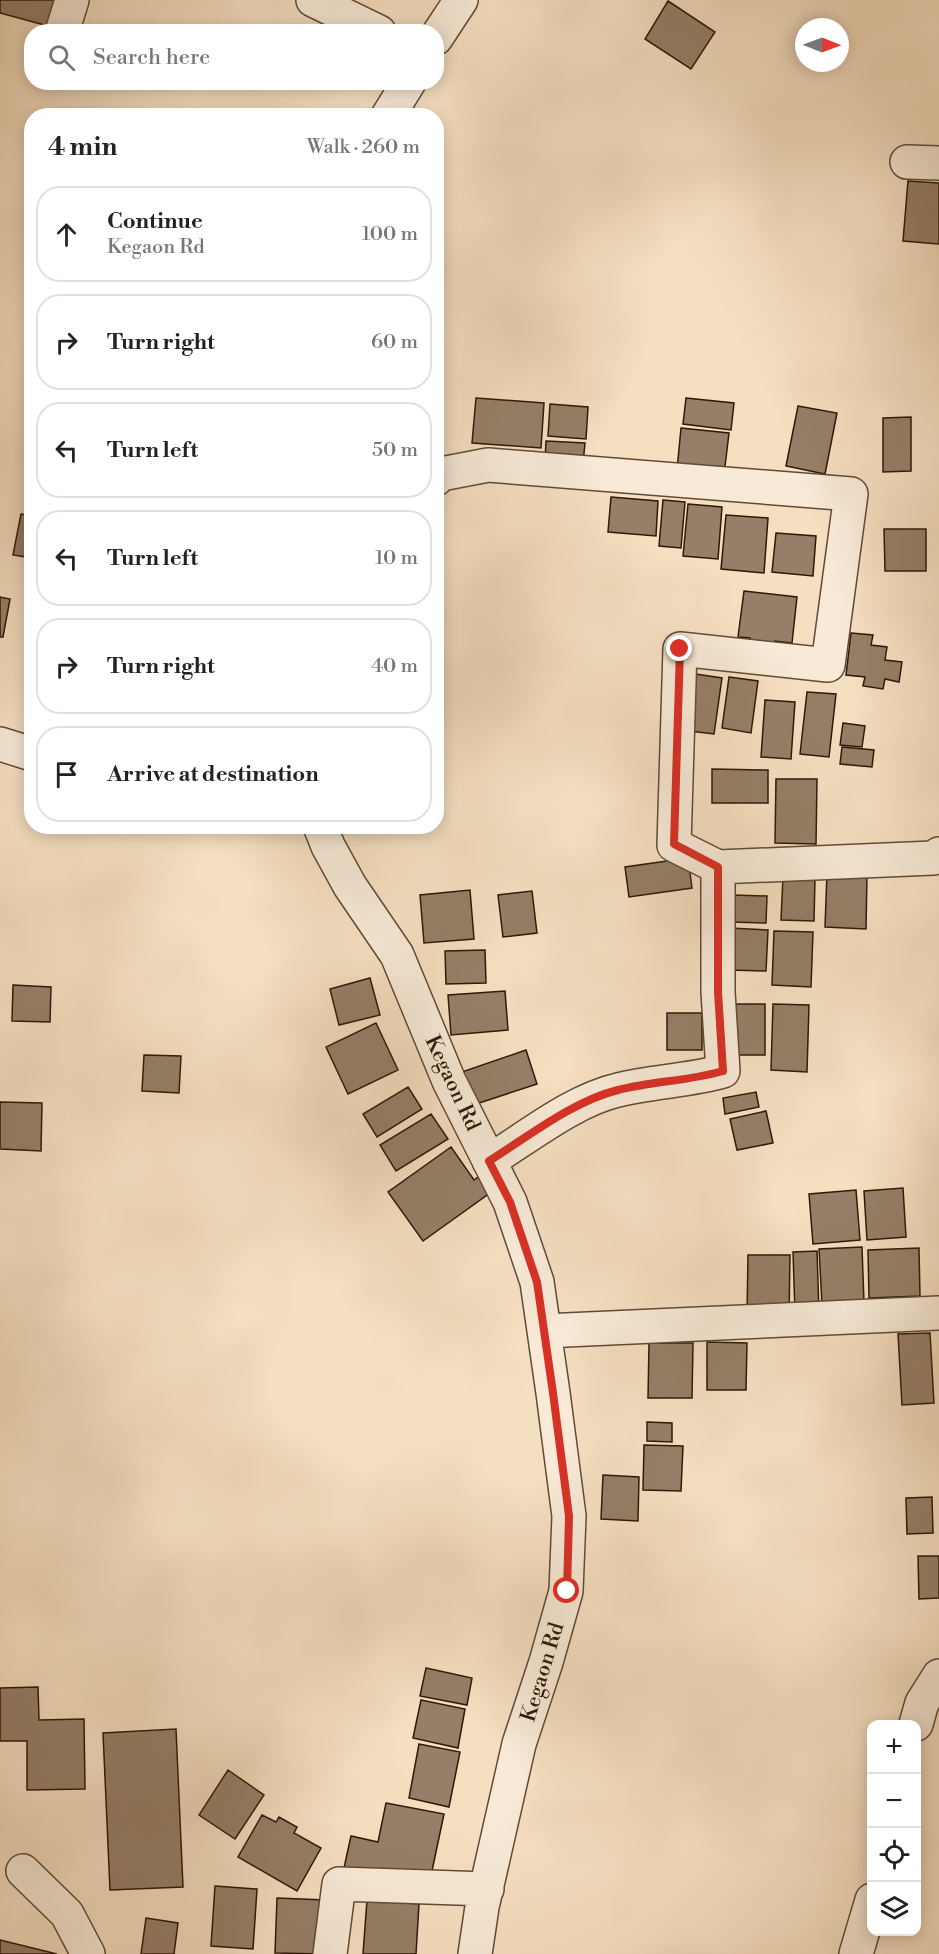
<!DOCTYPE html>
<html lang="en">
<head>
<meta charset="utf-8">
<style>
  body { margin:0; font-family:"Libre Bodoni",serif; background:#f2f2f2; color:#222 }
  .controls { position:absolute; right:18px; bottom:18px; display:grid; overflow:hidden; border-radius:12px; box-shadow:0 3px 15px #0003 }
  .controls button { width:54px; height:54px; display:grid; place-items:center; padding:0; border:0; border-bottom:2px solid #e0e0e0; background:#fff; color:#222; font:30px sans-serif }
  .compass { position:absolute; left:795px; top:18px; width:54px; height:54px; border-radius:50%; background:#fff; box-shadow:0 3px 15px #0003; rotate:91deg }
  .stop { position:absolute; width:18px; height:18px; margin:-14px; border:4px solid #d93025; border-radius:50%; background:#fff }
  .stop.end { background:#d93025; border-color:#fff; box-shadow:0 2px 6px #0008 }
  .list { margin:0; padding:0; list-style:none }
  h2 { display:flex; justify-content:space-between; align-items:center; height:78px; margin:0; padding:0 24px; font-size:26px }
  h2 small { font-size:20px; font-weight:400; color:#767676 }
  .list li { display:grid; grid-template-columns:39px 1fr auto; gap:18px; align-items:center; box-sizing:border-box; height:96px; margin:0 12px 12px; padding:0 12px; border:2px solid #e0e0e0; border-radius:24px }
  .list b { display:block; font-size:22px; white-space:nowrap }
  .list p { margin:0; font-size:20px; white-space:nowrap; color:#767676 }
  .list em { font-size:20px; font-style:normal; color:#767676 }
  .icon { flex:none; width:33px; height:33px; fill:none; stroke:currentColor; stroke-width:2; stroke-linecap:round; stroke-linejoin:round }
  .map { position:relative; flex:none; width:939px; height:1954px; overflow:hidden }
  .search { position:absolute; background:#fff; box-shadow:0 3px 15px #0003; left:24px; top:24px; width:420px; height:66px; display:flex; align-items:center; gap:15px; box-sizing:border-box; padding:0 21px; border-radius:24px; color:#767676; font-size:22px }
  .panel { position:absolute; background:#fff; box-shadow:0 3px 15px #0003; left:24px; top:108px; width:420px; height:726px; border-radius:24px }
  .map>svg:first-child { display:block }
  .building { fill:#957f68; stroke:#2e1807; stroke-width:1.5 }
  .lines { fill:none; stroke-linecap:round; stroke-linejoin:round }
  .minor-casing { stroke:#604a36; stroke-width:36 }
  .minor { stroke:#f8ead7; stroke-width:33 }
  .route { stroke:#d93025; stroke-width:8 }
  .labels { text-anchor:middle; stroke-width:5; stroke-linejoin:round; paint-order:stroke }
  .street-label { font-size:21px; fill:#2e1807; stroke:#f8ead7 }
</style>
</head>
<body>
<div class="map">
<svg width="939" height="1954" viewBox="0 0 939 1954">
  <rect width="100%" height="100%" fill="#f5dfc1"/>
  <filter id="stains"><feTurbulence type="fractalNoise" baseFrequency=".00333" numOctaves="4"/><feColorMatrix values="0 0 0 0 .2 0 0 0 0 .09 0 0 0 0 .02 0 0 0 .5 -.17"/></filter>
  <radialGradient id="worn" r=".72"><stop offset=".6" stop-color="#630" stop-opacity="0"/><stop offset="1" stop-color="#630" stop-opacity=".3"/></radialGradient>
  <path class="building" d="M 0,0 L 58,0 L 52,27 L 0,13 Z
    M 668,1 L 715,32 L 691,69 L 645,39 Z
    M 908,181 L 939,183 L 939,244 L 903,241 Z
    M 476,398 L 544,403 L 541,448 L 472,443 Z
    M 686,398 L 734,403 L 731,430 L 683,424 Z
    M 550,404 L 588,407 L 586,439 L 548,436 Z
    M 798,406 L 837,413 L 825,474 L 786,466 Z
    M 911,417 L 911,471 L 883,472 L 883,418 Z
    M 681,428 L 729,433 L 724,475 L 677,470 Z
    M 546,441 L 585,443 L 583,464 L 545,461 Z
    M 611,497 L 658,501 L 656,536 L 608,532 Z
    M 663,500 L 685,502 L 681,548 L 659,546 Z
    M 688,504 L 722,507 L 718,559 L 683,556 Z
    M 21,514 L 32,516 L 32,558 L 13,555 Z
    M 726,515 L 768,518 L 764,573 L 721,569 Z
    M 884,529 L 926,529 L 926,571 L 885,571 Z
    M 776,533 L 816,536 L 813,576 L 772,572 Z
    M 744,591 L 797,597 L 792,643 L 775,641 L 774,651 L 749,648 L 750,638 L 738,637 Z
    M 0,597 L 10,599 L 3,637 L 0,637 Z
    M 851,633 L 873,635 L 871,645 L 887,647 L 885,660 L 902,662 L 899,682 L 885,679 L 883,689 L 863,686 L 865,677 L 846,675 Z
    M 689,673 L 722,678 L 714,734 L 681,730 Z
    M 729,677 L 758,681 L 751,733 L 722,728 Z
    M 807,692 L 836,694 L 829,757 L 800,754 Z
    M 765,700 L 795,702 L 791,759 L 761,757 Z
    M 843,723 L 865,726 L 862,747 L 840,745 Z
    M 842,747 L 874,750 L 872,767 L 840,764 Z
    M 712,769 L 768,770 L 768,803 L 712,803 Z
    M 776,779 L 817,779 L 816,844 L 775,843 Z
    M 688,858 L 692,888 L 629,897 L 625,867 Z
    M 827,873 L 867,874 L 866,929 L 825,927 Z
    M 783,876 L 815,878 L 814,921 L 781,920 Z
    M 470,890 L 474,939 L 424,943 L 420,895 Z
    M 532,891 L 537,933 L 503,937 L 498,895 Z
    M 733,895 L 767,896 L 766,923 L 732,922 Z
    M 730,928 L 768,930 L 766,971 L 729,970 Z
    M 774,931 L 813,932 L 811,987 L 772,985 Z
    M 485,950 L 486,983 L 446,984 L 445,951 Z
    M 370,978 L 380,1015 L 339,1025 L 330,989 Z
    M 13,985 L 51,987 L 50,1022 L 12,1021 Z
    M 505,991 L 508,1030 L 451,1035 L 448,995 Z
    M 727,1004 L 765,1004 L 765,1055 L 727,1055 Z
    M 773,1004 L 809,1005 L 807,1072 L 771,1070 Z
    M 667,1013 L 702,1013 L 702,1050 L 667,1050 Z
    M 376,1023 L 398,1070 L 348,1094 L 326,1047 Z
    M 526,1050 L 537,1084 L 473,1105 L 462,1072 Z
    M 144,1055 L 181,1056 L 179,1093 L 142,1091 Z
    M 408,1087 L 422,1109 L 377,1137 L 363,1114 Z
    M 756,1092 L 759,1107 L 725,1114 L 723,1098 Z
    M 0,1102 L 42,1103 L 41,1151 L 0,1149 Z
    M 766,1111 L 773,1143 L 737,1150 L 730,1119 Z
    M 431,1114 L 448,1139 L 396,1171 L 380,1145 Z
    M 451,1147 L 474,1180 L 482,1174 L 494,1190 L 423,1241 L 388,1192 Z
    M 903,1188 L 906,1237 L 867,1240 L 864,1191 Z
    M 856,1190 L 860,1240 L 813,1244 L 809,1194 Z
    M 862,1247 L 864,1303 L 822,1304 L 819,1249 Z
    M 919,1248 L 920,1296 L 869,1298 L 868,1250 Z
    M 817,1251 L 819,1313 L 795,1313 L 793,1252 Z
    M 748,1255 L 790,1255 L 789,1317 L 747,1316 Z
    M 930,1333 L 934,1403 L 902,1405 L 898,1334 Z
    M 707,1342 L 747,1343 L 746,1390 L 707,1390 Z
    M 649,1343 L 693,1343 L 692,1398 L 648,1398 Z
    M 647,1422 L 672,1423 L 672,1442 L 647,1441 Z
    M 644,1445 L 683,1446 L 681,1491 L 643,1490 Z
    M 603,1475 L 639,1477 L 638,1521 L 601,1519 Z
    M 932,1497 L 933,1533 L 907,1534 L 906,1498 Z
    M 918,1556 L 939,1556 L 939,1598 L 919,1599 Z
    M 426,1668 L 472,1678 L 467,1705 L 420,1696 Z
    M 38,1687 L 39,1720 L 84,1719 L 85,1789 L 27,1790 L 27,1741 L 0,1741 L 0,1688 Z
    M 421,1700 L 465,1709 L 458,1748 L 413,1738 Z
    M 176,1729 L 183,1887 L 110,1890 L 103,1733 Z
    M 419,1744 L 460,1752 L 449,1807 L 409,1798 Z
    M 228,1770 L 264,1795 L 235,1839 L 199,1815 Z
    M 386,1803 L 444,1814 L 429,1885 L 344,1868 L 351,1836 L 378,1842 Z
    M 262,1815 L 276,1822 L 279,1817 L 297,1827 L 294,1833 L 321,1848 L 297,1891 L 238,1857 Z
    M 215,1886 L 257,1889 L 253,1949 L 211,1946 Z
    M 277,1898 L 325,1900 L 323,1954 L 275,1953 Z
    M 367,1900 L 419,1904 L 416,1954 L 363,1954 Z
    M 146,1918 L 178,1923 L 174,1954 L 141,1954 Z
    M 0,1940 L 57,1954 L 0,1954 Z"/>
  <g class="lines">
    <g class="minor-casing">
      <path id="minor" d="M 313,0 L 379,32
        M 62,32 L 72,0
        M 436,38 L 461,0
        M 388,116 L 409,82
        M 907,162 L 939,163
        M 436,479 L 441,474 L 488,465 L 851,494 L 828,665 L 680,649 L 674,845 L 718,867 L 718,992 L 723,1071 C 689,1081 653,1081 618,1090 C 574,1100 528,1137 489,1161
        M 0,744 L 32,754
        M 320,826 L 328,846 L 350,886 L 397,955 L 449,1081 L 510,1202 L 537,1282 L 553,1393 L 569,1516 L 566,1591 L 546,1662 L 519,1744 L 482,1907 L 475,1954
        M 718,867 L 933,858 L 939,854
        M 544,1331 L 939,1313
        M 916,1724 L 922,1703 L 939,1676
        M 23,1871 L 67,1914 L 88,1954
        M 330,1954 L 339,1884 L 487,1889
        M 856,1954 L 872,1900"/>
    </g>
    <use href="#minor" class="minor"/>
  </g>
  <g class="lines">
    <path class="route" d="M 567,1591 L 569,1516 L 553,1393 L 537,1282 L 510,1202 L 489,1161 C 529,1136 573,1101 618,1090 C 653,1081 689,1081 723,1071 L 718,992 L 718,867 L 674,844 L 680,649"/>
  </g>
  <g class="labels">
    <g class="street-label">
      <text transform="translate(453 1083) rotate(65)" y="7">Kegaon Rd</text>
      <text transform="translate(542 1672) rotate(-73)" y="7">Kegaon Rd</text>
    </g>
  </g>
  <rect width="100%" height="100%" filter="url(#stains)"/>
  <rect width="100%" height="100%" fill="url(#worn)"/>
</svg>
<div class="controls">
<button>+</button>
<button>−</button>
<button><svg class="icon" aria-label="locate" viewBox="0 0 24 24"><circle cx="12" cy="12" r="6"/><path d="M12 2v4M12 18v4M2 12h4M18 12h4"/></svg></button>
<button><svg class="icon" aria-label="layers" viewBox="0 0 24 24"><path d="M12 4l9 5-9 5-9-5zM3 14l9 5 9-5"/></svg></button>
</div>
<svg class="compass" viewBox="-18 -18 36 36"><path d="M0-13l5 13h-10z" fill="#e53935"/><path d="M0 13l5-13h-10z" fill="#767676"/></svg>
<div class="stop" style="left:567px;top:1591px"></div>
<div class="stop end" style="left:680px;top:649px"></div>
<div class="search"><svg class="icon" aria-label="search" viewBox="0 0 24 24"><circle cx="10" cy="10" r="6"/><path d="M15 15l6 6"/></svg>Search here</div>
<section class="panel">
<h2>4 min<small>Walk · 260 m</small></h2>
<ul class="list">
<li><svg class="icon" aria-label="ahead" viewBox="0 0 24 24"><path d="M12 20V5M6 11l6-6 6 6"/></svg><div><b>Continue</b><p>Kegaon Rd</p></div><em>100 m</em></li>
<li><svg class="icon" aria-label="right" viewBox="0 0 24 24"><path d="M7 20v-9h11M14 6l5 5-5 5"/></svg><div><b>Turn right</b></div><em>60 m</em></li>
<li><svg class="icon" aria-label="left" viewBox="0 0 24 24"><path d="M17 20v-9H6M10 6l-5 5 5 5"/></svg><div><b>Turn left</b></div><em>50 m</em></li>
<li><svg class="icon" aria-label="left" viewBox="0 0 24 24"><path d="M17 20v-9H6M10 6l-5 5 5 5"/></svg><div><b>Turn left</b></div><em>10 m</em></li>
<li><svg class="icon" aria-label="right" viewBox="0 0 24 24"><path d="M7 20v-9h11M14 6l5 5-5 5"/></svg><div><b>Turn right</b></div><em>40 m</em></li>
<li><svg class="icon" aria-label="arrive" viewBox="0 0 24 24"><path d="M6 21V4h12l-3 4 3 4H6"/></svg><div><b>Arrive at destination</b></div></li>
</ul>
</section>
</div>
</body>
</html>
